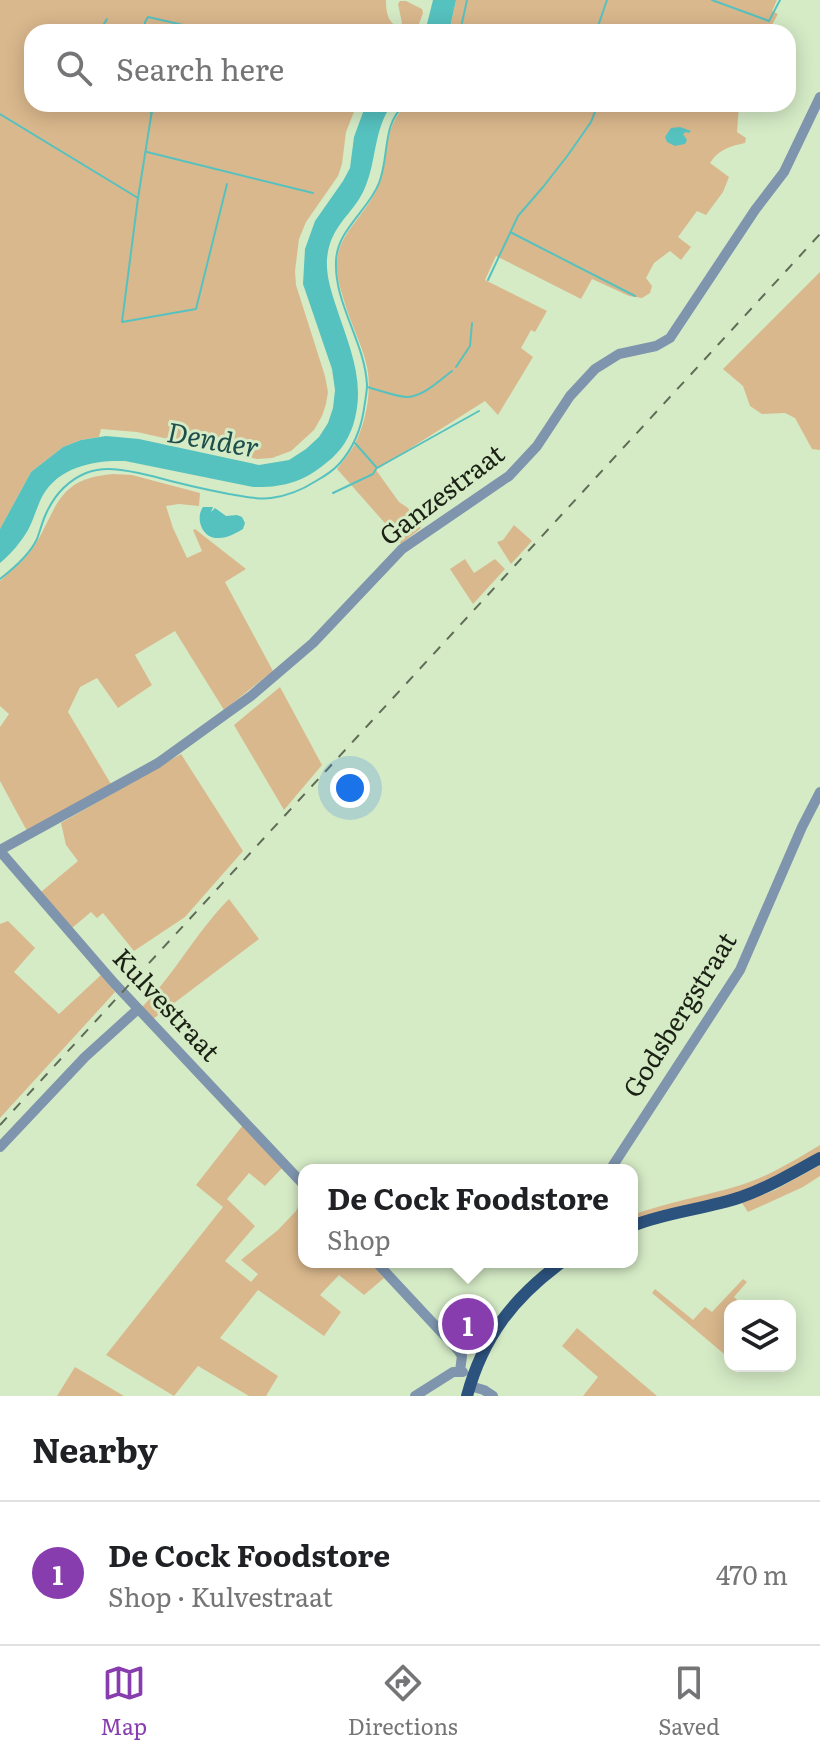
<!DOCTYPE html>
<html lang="en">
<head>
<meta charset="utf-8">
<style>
  body { margin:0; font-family:Literata,serif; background:#f6f6f6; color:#202124 }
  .controls { position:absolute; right:24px; bottom:24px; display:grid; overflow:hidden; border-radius:16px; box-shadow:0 4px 20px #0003 }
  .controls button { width:72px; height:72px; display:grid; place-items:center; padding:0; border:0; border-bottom:2px solid #e0e0e0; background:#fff; color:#202124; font:40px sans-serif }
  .you { position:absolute; left:350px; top:788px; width:28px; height:28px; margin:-20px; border:6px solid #fff; border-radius:50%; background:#1a73e8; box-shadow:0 0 0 12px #1a73e833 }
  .badge { display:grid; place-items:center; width:52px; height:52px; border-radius:50%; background:#883dae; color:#fff; font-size:26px; font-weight:700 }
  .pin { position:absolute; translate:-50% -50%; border:4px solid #fff; box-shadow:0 2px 8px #0006 }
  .popup { position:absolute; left:298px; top:1164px; width:340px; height:104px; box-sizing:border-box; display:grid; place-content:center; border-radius:16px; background:#fff; filter:drop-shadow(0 2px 6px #0005); font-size:26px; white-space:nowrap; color:#757577 }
  .popup b { font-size:30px; color:#202124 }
  .popup::after { content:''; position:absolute; left:50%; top:100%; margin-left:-16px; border:16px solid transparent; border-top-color:#fff }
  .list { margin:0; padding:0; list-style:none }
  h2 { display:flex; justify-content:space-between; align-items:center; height:104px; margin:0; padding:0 32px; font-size:34px }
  h2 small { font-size:26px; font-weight:400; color:#757577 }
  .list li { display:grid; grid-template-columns:52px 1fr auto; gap:24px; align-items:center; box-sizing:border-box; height:144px; padding:0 32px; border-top:2px solid #e0e0e0 }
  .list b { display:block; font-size:30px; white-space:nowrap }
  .list p { margin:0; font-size:26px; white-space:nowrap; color:#757577 }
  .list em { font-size:26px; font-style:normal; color:#757577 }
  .icon { flex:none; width:44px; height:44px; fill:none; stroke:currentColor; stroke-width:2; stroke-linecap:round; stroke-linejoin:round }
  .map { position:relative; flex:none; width:820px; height:1396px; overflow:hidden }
  .search { position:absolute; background:#fff; box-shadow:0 4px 20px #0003; left:24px; right:24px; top:24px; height:88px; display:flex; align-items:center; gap:20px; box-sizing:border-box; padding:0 28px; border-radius:24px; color:#757577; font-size:30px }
  .sheet { height:248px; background:#fff }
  nav { display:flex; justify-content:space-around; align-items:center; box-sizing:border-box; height:112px; border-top:2px solid #e0e0e0; background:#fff; font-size:22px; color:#757577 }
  nav a { display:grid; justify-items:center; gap:4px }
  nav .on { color:#883dae }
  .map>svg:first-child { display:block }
  .green { fill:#dab88d }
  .water { fill:#56c2bf }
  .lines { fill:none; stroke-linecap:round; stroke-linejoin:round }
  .stream { stroke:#56c2bf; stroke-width:2 }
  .minor { stroke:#7f95ae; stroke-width:10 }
  .major { stroke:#2c537e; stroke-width:12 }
  .rail { stroke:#5f6c56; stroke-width:2; stroke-dasharray:10 10; stroke-linecap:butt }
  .labels { text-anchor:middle; stroke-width:6; stroke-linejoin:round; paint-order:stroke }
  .street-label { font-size:26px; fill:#1b2215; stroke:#d5ebc6 }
  .water-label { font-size:28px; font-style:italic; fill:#1e4e4c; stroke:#d5ebc6 }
</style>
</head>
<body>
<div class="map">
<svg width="820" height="1396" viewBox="0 0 820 1396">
  <rect width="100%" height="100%" fill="#d5ebc6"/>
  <path class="green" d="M 0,0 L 386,0 C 386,10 387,22 398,27 L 402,23 L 398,4 L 400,1 L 406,1 L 422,9 L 423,13 L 416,32 L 32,32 L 32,104 L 357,104 L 346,132 L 342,164 L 338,176 L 306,222 L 299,239 L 295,271 L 296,285 L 325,376 L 328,392 L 326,404 L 322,416 L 314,430 L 291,451 L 272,458 L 257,459 L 137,432 L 101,429 L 99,437 L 81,440 L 63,447 L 31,472 L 0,529 Z
    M 456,0 L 777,0 L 772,11 L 778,14 L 768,32 L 449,32 Z
    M 407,104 L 739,104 L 737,132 L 746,138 L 745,143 C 730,146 718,150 710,163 L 729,177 L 723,192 L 706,215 L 697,211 L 678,237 L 691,247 L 681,260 L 670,251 L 654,263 L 646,278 L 652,286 L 650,293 L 642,298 L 629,296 L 592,279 L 581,299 L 496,256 L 485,280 L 547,311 L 535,332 L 531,330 L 521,348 L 533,357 L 498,415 L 485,401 L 376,470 L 399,502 L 408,508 L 421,528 L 401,544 L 383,521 L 337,469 C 343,461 350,453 355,444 C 366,421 372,392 367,367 C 363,348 353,328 347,310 C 342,294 336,278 337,262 C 338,233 367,214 377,188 C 390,158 381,129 407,104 Z
    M 820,272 L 820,450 L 812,449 L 795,418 L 785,413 L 762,414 L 750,406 L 743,386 L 723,369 Z
    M 113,474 L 132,475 L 200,493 L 199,506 L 179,504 L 166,506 L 173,528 L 187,558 L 202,551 L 193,530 L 195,529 L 246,569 L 225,582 L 273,671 L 224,710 L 175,631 L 135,655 L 152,685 L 118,708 L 97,678 L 80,687 L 68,712 L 111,784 L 27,831 L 0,781 L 0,727 L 9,714 L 0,706 L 0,581 C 12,570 26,559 35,545 C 59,505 57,479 113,474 Z
    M 514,525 L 532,541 L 511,564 L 497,542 L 503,540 Z
    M 465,559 L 474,573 L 495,559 L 505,569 L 473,604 L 450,569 Z
    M 280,687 L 322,765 L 284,810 L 234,725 Z
    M 181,754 L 243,851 L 185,917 L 134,951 L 103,913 L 97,918 L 91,912 L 72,928 L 41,892 L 78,861 L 66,845 L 61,823 Z
    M 229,899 L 259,939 L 153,1019 L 142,1007 C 175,974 196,932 229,899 Z
    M 8,921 L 35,948 L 14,972 L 59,1014 L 101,975 L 115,992 L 0,1118 L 0,924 Z
    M 243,1125 L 283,1167 L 265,1186 L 249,1173 L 227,1199 L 255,1226 L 225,1261 L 251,1282 L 258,1274 L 241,1260 L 278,1230 L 296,1211 L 304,1193 L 304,1262 L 369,1262 L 384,1278 L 364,1295 L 339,1275 L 320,1295 L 341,1312 L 324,1336 L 258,1290 L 220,1338 L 278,1376 L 266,1396 L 249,1396 L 198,1366 L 174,1396 L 106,1355 L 223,1207 L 196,1185 Z
    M 820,1145 L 820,1155 L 752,1190 L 632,1222 L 632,1215 C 668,1202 705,1196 741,1185 C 769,1176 795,1160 820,1145 Z
    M 820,1165 L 820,1176 L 803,1187 L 748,1212 L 742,1203 L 775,1190 Z
    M 743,1279 L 747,1282 L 734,1297 L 744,1306 L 730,1306 L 730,1359 L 652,1293 L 655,1289 L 693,1320 L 705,1307 L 712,1312 Z
    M 577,1328 L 657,1396 L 583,1396 L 598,1377 L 562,1346 Z
    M 75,1367 L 124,1396 L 57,1396 Z"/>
  <path class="water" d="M 433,0 L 456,0 L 449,32 L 425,32 Z
    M 366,104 L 392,104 C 373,130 377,162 364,190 C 352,216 330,225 327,259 C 326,276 331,290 336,306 C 348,343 365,379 355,418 C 351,436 341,452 326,463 C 304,482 281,488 253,487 L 125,461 C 95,460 60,466 43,495 C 37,506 34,519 28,530 C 21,542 11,554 0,563 L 0,529 L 31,472 L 63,447 L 81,440 L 106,436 L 139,439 L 259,465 L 289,460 L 306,449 L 319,437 L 328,423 L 333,408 L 335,390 L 332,369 L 303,284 L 305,249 L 315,221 L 343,181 L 350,168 L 354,137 Z
    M 680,127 L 691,131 L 689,133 L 686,132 L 683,134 L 687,140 L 685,144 L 675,146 L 667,142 L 665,137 L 671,128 Z
    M 203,507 L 213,507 L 211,512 L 215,508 L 226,516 L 237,515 L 242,517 L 245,523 L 243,529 C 236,533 226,539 217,538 C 202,538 195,518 203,507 Z"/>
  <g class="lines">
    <path class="stream" d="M 712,0 L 769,21 L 780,0
      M 99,32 L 107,19
      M 145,32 L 145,22 L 148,17 L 214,32
      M 460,32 L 467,0
      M 596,32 L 607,0
      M 140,104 L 152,113
      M 722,104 L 735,111
      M 0,114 L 138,198 L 153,104
      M 147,152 L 313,193
      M 138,198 L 122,322 L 196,309 L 227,184
      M 512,233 L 635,296
      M 488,280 L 518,216 L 543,187 L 568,155 L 591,122 L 598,104
      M 456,367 L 470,346 L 472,323
      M 367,387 C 379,390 394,396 406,397 C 423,397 440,380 452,371
      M 355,443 L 377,468 L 479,411
      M 333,493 L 373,474 L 376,469
      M 0,579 C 13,569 30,554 37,539 C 40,531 42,523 45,516 C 53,497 67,481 86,473 C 107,465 130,471 152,476 C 177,483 203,489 229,494 C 243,496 256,500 271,498 C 287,496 302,490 316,481 C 325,476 333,471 340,463 C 354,447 361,429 364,409 C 365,401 367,392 367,385 C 365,342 334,304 336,261 C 337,230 368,211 379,183 C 390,155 381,126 405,104"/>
    <path class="minor" d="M 0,850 L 158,763 L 251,696 L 313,643 L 402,549 L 509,476 L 537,446 L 570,396 L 595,369 L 619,354 L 656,346 L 670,338 L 755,210 L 784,172 L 820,97
      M 0,851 L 114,983 L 304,1185
      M 0,1147 L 85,1057 L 138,1009
      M 610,1170 L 740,970 L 802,827 L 820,792
      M 376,1262 L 458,1350 L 462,1356 L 460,1371
      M 470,1386 L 484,1390 L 493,1396
      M 415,1396 L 453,1372 L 463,1372"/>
    <path class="major" d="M 632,1226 C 667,1212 706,1209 741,1197 C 769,1187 795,1172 820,1158
      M 467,1396 C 483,1337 513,1298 562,1262"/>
    <path class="rail" d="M 0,1125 L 820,234"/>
  </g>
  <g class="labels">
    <g class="street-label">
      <text transform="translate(442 495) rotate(-37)" y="9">Ganzestraat</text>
      <text transform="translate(166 1005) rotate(47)" y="9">Kulvestraat</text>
      <text transform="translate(680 1015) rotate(-58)" y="9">Godsbergstraat</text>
    </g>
    <g class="water-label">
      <text transform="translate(213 440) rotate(10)" y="10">Dender</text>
    </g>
  </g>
</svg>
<div class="controls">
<button><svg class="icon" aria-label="layers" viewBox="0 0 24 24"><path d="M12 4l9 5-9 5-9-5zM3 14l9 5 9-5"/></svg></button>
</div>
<div class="you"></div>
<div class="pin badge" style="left:468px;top:1324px">1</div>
<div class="popup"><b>De Cock Foodstore</b>Shop</div>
<div class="search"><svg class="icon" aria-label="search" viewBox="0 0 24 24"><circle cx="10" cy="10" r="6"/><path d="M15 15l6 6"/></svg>Search here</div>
</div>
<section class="sheet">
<h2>Nearby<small></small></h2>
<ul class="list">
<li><span class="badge">1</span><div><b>De Cock Foodstore</b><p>Shop · Kulvestraat</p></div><em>470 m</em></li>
</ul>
</section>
<nav>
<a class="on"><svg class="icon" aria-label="map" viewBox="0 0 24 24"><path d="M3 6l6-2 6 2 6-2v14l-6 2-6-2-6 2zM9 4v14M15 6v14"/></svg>Map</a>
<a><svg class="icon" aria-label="directions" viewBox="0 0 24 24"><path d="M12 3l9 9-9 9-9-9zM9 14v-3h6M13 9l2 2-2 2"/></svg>Directions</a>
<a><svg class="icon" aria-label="saved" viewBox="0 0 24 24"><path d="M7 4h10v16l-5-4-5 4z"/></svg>Saved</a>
</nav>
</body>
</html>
